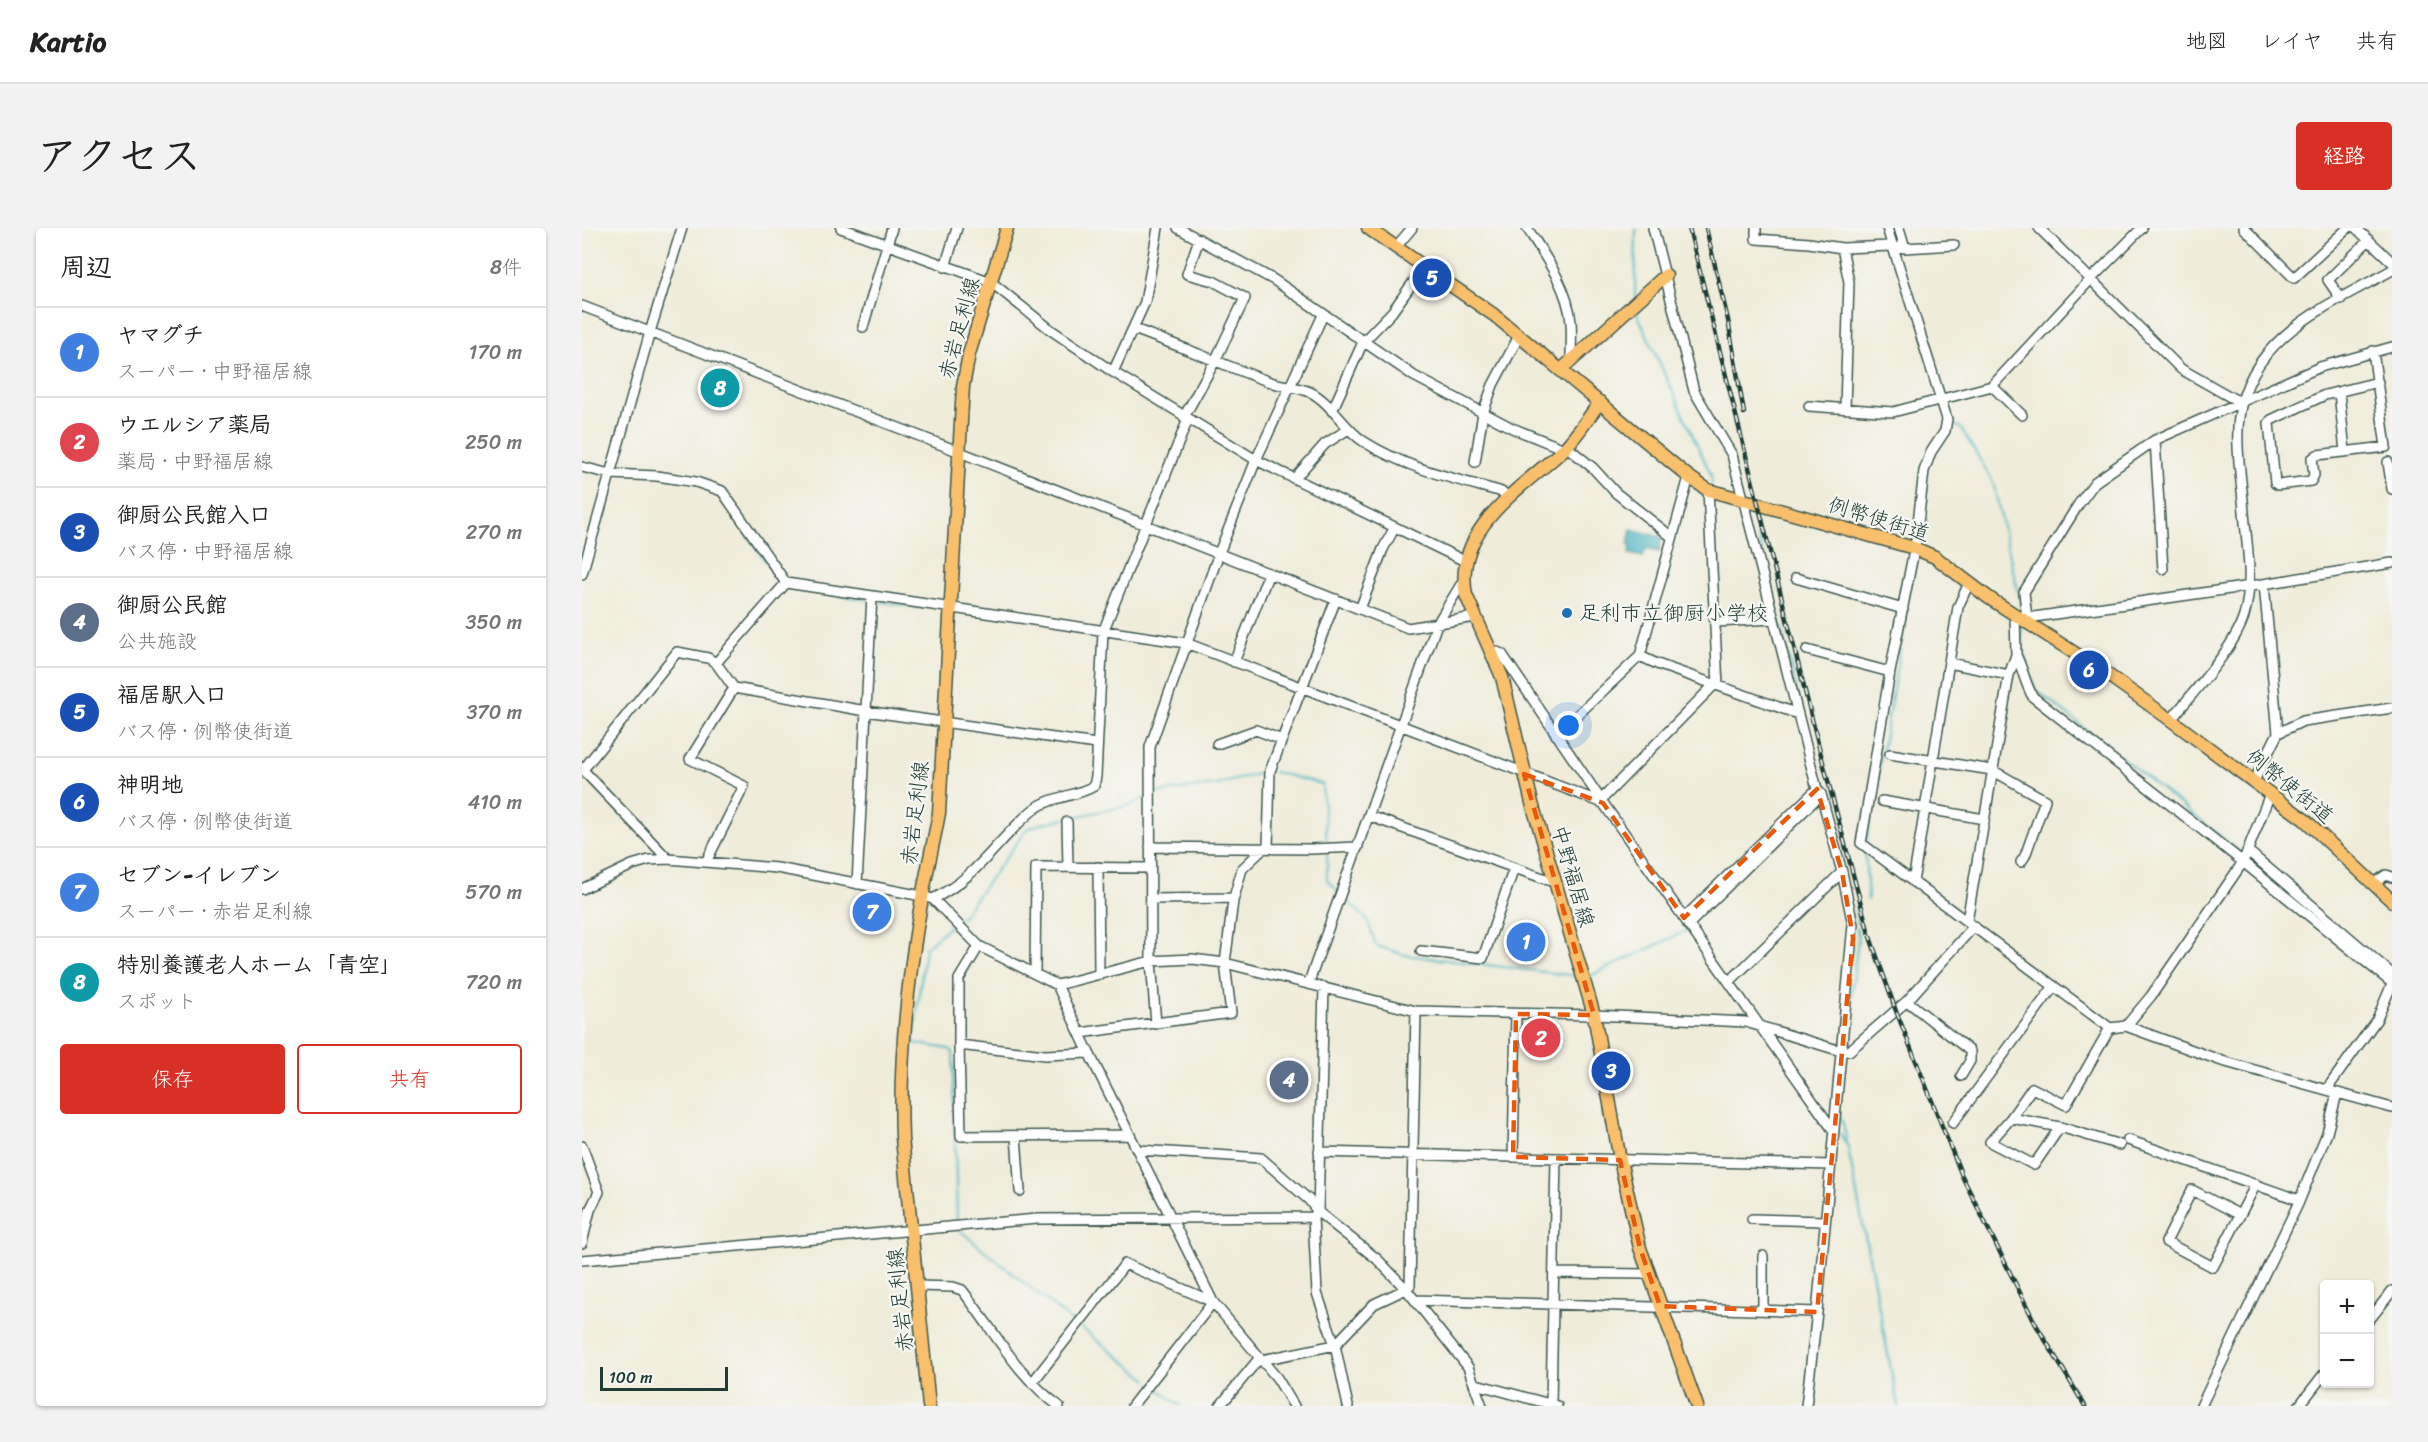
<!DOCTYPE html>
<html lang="ja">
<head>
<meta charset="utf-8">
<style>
  body { margin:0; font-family:Sriracha,"Klee One",sans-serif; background:#f2f2f2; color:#222 }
  .controls { position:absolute; right:18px; bottom:18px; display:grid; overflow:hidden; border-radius:6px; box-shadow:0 2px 4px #0004 }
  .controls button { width:54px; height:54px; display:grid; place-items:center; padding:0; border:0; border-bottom:2px solid #e0e0e0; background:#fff; color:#222; font:30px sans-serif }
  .scale { position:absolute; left:18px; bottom:15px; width:128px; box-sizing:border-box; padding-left:6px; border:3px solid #1f3d34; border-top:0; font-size:16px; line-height:21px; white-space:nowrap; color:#1f3d34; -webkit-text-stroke:4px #f6f6f2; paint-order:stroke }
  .you { position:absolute; left:987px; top:498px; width:21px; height:21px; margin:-15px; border:4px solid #fff; border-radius:50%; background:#1a73e8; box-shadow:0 0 0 9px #1a73e833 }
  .badge { display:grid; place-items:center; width:39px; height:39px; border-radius:50%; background:#d93025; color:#fff; font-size:20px; font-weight:700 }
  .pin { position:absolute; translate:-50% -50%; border:3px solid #fff; box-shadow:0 2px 6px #0006 }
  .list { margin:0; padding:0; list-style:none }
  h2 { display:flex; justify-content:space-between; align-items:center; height:78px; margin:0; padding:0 24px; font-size:26px }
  h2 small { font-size:20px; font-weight:400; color:#767676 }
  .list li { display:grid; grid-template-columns:39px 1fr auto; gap:18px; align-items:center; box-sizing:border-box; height:90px; padding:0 24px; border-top:2px solid #e0e0e0 }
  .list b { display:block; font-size:22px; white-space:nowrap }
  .list p { margin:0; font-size:20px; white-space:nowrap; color:#767676 }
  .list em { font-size:20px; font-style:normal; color:#767676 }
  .actions { display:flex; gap:12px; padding:18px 24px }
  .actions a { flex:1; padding:14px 0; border:2px solid #d93025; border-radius:6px; text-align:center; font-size:21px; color:#d93025 }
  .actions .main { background:#d93025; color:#fff }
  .map { position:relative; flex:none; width:1810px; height:1178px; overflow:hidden; border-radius:6px }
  header { display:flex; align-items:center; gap:36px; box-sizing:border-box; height:84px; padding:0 30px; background:#fff; border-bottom:2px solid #e0e0e0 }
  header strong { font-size:28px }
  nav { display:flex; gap:33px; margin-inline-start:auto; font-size:21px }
  .intro { display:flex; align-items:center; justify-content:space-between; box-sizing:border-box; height:144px; padding:0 36px }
  h1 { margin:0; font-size:42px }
  .button { padding:15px 27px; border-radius:6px; background:#d93025; color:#fff; font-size:21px; font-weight:700 }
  main { display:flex; gap:36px; padding:0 36px }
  aside { flex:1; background:#fff; border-radius:6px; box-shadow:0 2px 4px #0004 }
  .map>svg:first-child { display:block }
  .water { fill:#44b3bf; stroke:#32787a; stroke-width:1.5 }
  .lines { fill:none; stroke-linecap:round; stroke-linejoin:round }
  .stream { stroke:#44b3bf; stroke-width:2 }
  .minor-casing { stroke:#3e574d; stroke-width:12 }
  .major-casing { stroke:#3e574d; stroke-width:15 }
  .minor { stroke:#fff; stroke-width:9 }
  .major { stroke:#f8bf6c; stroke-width:12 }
  .rail-casing { stroke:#1f3d34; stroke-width:4.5 }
  .rail { stroke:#f6f6f2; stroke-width:2; stroke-dasharray:7; stroke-linecap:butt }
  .marked { fill:none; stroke:#e8590c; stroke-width:4.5; stroke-dasharray:12 8; stroke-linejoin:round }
  .poi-dot { fill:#1f6fb2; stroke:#f6f6f2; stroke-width:2 }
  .labels { text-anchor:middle; stroke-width:4.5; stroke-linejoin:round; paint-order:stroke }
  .street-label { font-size:21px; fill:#1f3d34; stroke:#f6f6f2 }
  .poi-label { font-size:21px; fill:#1f3d34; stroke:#f6f6f2; text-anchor:start }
</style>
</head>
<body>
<header>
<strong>Kartio</strong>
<nav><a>地図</a><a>レイヤ</a><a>共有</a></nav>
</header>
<div class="intro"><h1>アクセス</h1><a class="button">経路</a></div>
<main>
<aside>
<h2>周辺<small>8件</small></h2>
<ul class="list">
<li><span class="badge" style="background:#3f7fe0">1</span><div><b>ヤマグチ</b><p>スーパー · 中野福居線</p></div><em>170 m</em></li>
<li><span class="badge" style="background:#e0444e">2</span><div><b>ウエルシア薬局</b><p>薬局 · 中野福居線</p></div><em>250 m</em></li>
<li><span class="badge" style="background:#1a4fb4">3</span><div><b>御厨公民館入口</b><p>バス停 · 中野福居線</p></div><em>270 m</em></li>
<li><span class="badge" style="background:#5c6f8a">4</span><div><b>御厨公民館</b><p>公共施設</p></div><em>350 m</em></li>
<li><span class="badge" style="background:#1a4fb4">5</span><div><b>福居駅入口</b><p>バス停 · 例幣使街道</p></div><em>370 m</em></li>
<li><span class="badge" style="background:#1a4fb4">6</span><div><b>神明地</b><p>バス停 · 例幣使街道</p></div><em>410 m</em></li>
<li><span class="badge" style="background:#3f7fe0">7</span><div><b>セブン-イレブン</b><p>スーパー · 赤岩足利線</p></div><em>570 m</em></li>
<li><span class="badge" style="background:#0f9aa8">8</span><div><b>特別養護老人ホーム「青空」</b><p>スポット</p></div><em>720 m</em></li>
</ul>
<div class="actions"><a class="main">保存</a><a>共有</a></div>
</aside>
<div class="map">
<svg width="1810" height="1178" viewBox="0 0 1810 1178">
  <rect width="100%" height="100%" fill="#f6f6f2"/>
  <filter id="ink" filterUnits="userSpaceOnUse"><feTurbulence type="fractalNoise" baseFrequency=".0167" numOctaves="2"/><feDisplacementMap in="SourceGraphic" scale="12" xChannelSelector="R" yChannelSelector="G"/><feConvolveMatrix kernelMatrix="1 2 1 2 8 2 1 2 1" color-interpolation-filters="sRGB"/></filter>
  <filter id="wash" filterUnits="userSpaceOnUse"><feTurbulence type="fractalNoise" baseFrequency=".008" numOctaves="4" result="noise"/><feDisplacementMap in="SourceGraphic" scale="24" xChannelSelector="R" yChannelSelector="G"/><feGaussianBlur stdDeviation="1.35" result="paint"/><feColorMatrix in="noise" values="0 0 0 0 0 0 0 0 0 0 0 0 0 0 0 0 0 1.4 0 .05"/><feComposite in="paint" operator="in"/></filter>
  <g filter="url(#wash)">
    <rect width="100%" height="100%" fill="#efecd9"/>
    <path class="water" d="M 1049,301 L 1080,309 L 1077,324 L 1064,321 L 1061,329 L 1047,326 L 1049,317 L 1046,316 Z"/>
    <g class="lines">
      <path class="stream" d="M 1053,69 L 1054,0
        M 1053,81 L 1129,247 L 1130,256
        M 1373,197 L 1379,200 L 1411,254 L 1439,377
        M 1170,283 L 1227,511
        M 151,286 L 199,355
        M 203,359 L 286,372
        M 292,373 L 340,380
        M 1439,397 L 1440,422 L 1453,461 L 1662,627
        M 692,544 L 740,556 L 745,618
        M 572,565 L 634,557 L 687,543
        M 1284,615 L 1323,393
        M 1283,622 L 1286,672
        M 745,623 L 745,652 L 757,664
        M 1666,631 L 1743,694
        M 761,668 L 785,692 L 794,717 L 798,719 L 823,727 L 995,748
        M 1274,678 L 1275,695
        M 374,693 L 381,687 L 445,601 L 458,596 L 549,577 L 565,569
        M 370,696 L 343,720 L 331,815 L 367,821 L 371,824 L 375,996
        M 1006,749 L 1106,702
        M 1266,796 L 1276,711 L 1275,700
        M 1256,886 L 1260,891 L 1264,910 L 1316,1178
        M 1258,905 L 1264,916
        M 376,1001 L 492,1095
        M 497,1098 L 566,1152
        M 570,1156 L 599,1178"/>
    </g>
  </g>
  <g filter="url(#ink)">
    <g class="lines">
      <g class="minor-casing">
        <path id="minor" d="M 259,0 L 409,54 L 469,102 L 531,144 L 674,232 L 885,334
          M 596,0 L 692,52 L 832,148 L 930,200 L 982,221
          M 945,0 C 963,28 986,60 989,94 C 990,106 989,119 989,132
          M 1071,0 L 1112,163 L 1150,227 L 1235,561 L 1239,566 L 1260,644 L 1271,697 L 1235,1084 L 1224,1178
          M 1174,0 L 1174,11 L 1227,15 L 1260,20 L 1310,18 L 1323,20 L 1372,17
          M 1305,0 L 1365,191 L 1363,203 L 1349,224 L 1342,243 L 1334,312 L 1308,444 L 1279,615 L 1528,800 L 1544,798 L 1640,833 L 1810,880
          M 1317,0 L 1323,20
          M 1457,0 L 1599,141 L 1652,171 L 1660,173
          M 1662,0 L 1712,50 L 1766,0
          M 1774,0 L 1810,34
          M 814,19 L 830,0
          M 1260,20 L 1267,54 L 1263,180
          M 363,39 L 375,0
          M 1759,71 L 1746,52 L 1787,12
          M 0,78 C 276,184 551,290 826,400 L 893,389
          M 281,99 L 310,0
          M 552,101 C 598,118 642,137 688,154 C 700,158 717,159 728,164 C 749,174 761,200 781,213 C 823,240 869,250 917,263 L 928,268
          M 1791,123 L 1804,219 L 1735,227 L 1730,231 L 1732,247 L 1729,253 L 1696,257 L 1693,255 L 1687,195 L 1689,192 L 1743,167 L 1796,154
          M 531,144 L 563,74 L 576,0
          M 1410,158 L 1440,187
          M 1757,164 L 1763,224
          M 1227,178 L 1311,184 L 1410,158 L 1509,51 L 1560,0
          M 750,183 L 781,114 L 810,84 L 842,39
          M 602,189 L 634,131 L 663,70 L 631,53 L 605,46 L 617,11
          M 1573,212 L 1581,341
          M 984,218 L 1011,240 L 1034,265 L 1090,309
          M 893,234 L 901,185 L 911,157 L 937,108
          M 1806,234 L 1810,261
          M 0,239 L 28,246 L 75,248 L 114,254 L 140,263 L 204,355 L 604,415 L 1021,575
          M 713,250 L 743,216 L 765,202
          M 1126,262 L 1136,458
          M 0,346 L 68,104 L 100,0
          M 1214,350 L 1321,381
          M 1682,356 L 1696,505
          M 778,381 L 801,321 L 813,299
          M 1445,390 L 1669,358 L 1810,335
          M 1440,391 L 1445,390 L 1442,364 L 1496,277 L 1513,254 L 1573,212 L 1738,139 L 1810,119
          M 1133,394 L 1192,391
          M 910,422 L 920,426 L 1019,572 L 1251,902
          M 1225,422 L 1308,444
          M 1434,427 C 1441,441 1443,456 1451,469 L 1661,634 L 1810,755
          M 1058,428 L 1075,436 L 1216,486
          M 652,434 L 687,345
          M 134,435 L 152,460 L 284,483 L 514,516
          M 1367,435 L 1427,447
          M 1589,492 C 1611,464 1652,421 1662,388 C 1672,353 1665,320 1662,284 C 1660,254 1653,219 1657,189 C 1668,108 1746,78 1810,42
          M 974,507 L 1058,428 L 1107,249
          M 635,516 L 674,502 L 700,512
          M 1308,526 L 1410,542 L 1463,572 L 1443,628 L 1439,634
          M 0,541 L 86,631
          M 0,543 L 95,424 L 126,430 L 134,435 L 204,355
          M 1672,553 L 1696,505 L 1721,493 L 1810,480
          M 1019,572 L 1132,457
          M 1300,573 L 1402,591
          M 787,588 L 972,654
          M 485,594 L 486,639
          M 568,619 L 729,621 L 776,619
          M 686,620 L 688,543 L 754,371
          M 1666,623 L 1810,746
          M 124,634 L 162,558 L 108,531 L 152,460
          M 516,639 L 517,746
          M 1331,654 L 1376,379 L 1387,355
          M 275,656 L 290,368
          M 1791,656 L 1804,647 L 1810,649
          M 0,661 L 50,637 L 67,632 L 86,631 L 195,640 L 340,668 L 351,671 L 397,718 L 475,757 L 569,733 L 610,731 L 643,735 L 834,783 L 1012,787 L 1164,794 L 1259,823 L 1267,823 L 1325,773 L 1392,698
          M 351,671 C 396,649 415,612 451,582 C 469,568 493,569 512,558 L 514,548 L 521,404 L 606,191
          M 569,671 L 652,670
          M 1102,690 L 1235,561
          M 1385,693 L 1427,447 L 1434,427 L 1433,386
          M 1106,697 L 1239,566
          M 397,718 L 377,751 L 377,817 L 463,827 L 507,825
          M 839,723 L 901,730 L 932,640
          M 453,746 L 454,639 L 568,640
          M 727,754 L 855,396 L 881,353
          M 1147,754 L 1260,644
          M 475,757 L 507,825 L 631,1074 L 695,1150 L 712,1178
          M 742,759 L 736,984 L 731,989 L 735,1065 L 753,1117 L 766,1178
          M 1325,773 L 1388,823 L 1388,833 L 1379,848
          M 574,796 L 569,733 L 568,519 L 637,325 L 674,232 L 741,87
          M 1544,798 L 1569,768 L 1661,634 L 1688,566
          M 498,805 L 649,785 L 643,735 L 651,673 L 660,641 L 682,620
          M 377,817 L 379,908 L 548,907
          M 1745,861 L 1795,791 L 1810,756
          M 1429,890 L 1478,899 L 1452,937 L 1408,914 L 1429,890 L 1450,860 L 1484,877 L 1528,800
          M 1371,895 L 1472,758
          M 1478,899 L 1538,917
          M 434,908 L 438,963
          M 1546,912 L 1717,972
          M 0,918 L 17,964 L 8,982 L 0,1015
          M 556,922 L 679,930 L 727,972 L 736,984 L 795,1031 L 824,1061 L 886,1139 L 900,1178
          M 737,924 L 1249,937
          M 931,929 L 934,786
          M 1658,987 L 1610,962 L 1584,1014 L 1631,1039 L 1674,956
          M 1170,991 L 1242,993
          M 0,1032 L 455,991 L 731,989
          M 972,1045 L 1066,1046
          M 336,1058 L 371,1059 L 380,1062 C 412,1102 434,1147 477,1178
          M 833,1072 L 1235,1084
          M 1181,1082 L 1181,1028
          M 1788,1091 L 1810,1063
          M 450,1155 L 543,1036 L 631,1074 L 550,1178
          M 894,1156 L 975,1178
          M 969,1175 L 974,930
          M 638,1178 L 675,1133 L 753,1117 L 792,1076 L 824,1061 L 828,1057 L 834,783
          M 1619,1178 L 1716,976 L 1745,905 L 1755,865
          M 1717,1178 L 1742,1146"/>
      </g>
      <g class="major-casing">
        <path id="major" d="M 786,0 L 912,87 L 1107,249 L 1126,262 L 1332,320 L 1353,329 L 1407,370 L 1519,442 L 1589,492 L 1723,592 L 1810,673
          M 979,142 L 1084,47
          M 1018,174 C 1006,190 995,208 981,222 C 939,261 871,300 884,367 L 920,449 L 950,575 L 1012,787 L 1038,932 L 1058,1020 L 1115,1178
          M 347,1178 L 320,910 C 317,831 326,748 340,670 C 345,641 352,613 357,585 L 381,158 L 387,126 L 425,0"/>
      </g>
      <use href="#minor" class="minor"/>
      <use href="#major" class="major"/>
      <g class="rail-casing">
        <path id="rail" d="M 1107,0 L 1238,523 L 1287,706 L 1314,783 L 1380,948 L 1453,1095 L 1503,1178
          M 1124,0 L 1146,92 L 1162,185"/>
      </g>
      <use href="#rail" class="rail"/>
    </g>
  </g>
  <path class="marked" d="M 942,546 L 1021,575 L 1102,690 L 1235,561 L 1260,644 L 1271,710 L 1235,1084 L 1078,1078 L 1058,1020 L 1038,932 L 931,929 L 934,786 L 1012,787 Z"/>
  <circle class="poi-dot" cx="985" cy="385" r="6"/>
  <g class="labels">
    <g class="street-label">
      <text transform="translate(377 100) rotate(-75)" y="7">赤岩足利線</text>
      <text transform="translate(1297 291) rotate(17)" y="7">例幣使街道</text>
      <text transform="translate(1708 558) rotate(39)" y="7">例幣使街道</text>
      <text transform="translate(333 585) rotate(-83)" y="7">赤岩足利線</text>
      <text transform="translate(991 648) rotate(74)" y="7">中野福居線</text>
      <text transform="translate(318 1072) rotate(-96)" y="7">赤岩足利線</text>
    </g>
    <g class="poi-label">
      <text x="997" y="392">足利市立御厨小学校</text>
    </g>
  </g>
</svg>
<div class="controls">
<button>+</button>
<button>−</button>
</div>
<div class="scale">100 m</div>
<div class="you"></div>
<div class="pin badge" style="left:944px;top:714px;background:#3f7fe0">1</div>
<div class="pin badge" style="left:959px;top:810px;background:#e0444e">2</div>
<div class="pin badge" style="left:1029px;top:843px;background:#1a4fb4">3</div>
<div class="pin badge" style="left:707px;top:852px;background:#5c6f8a">4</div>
<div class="pin badge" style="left:850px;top:50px;background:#1a4fb4">5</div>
<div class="pin badge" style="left:1507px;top:442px;background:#1a4fb4">6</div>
<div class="pin badge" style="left:290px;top:684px;background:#3f7fe0">7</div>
<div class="pin badge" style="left:138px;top:160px;background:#0f9aa8">8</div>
</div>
</main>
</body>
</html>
